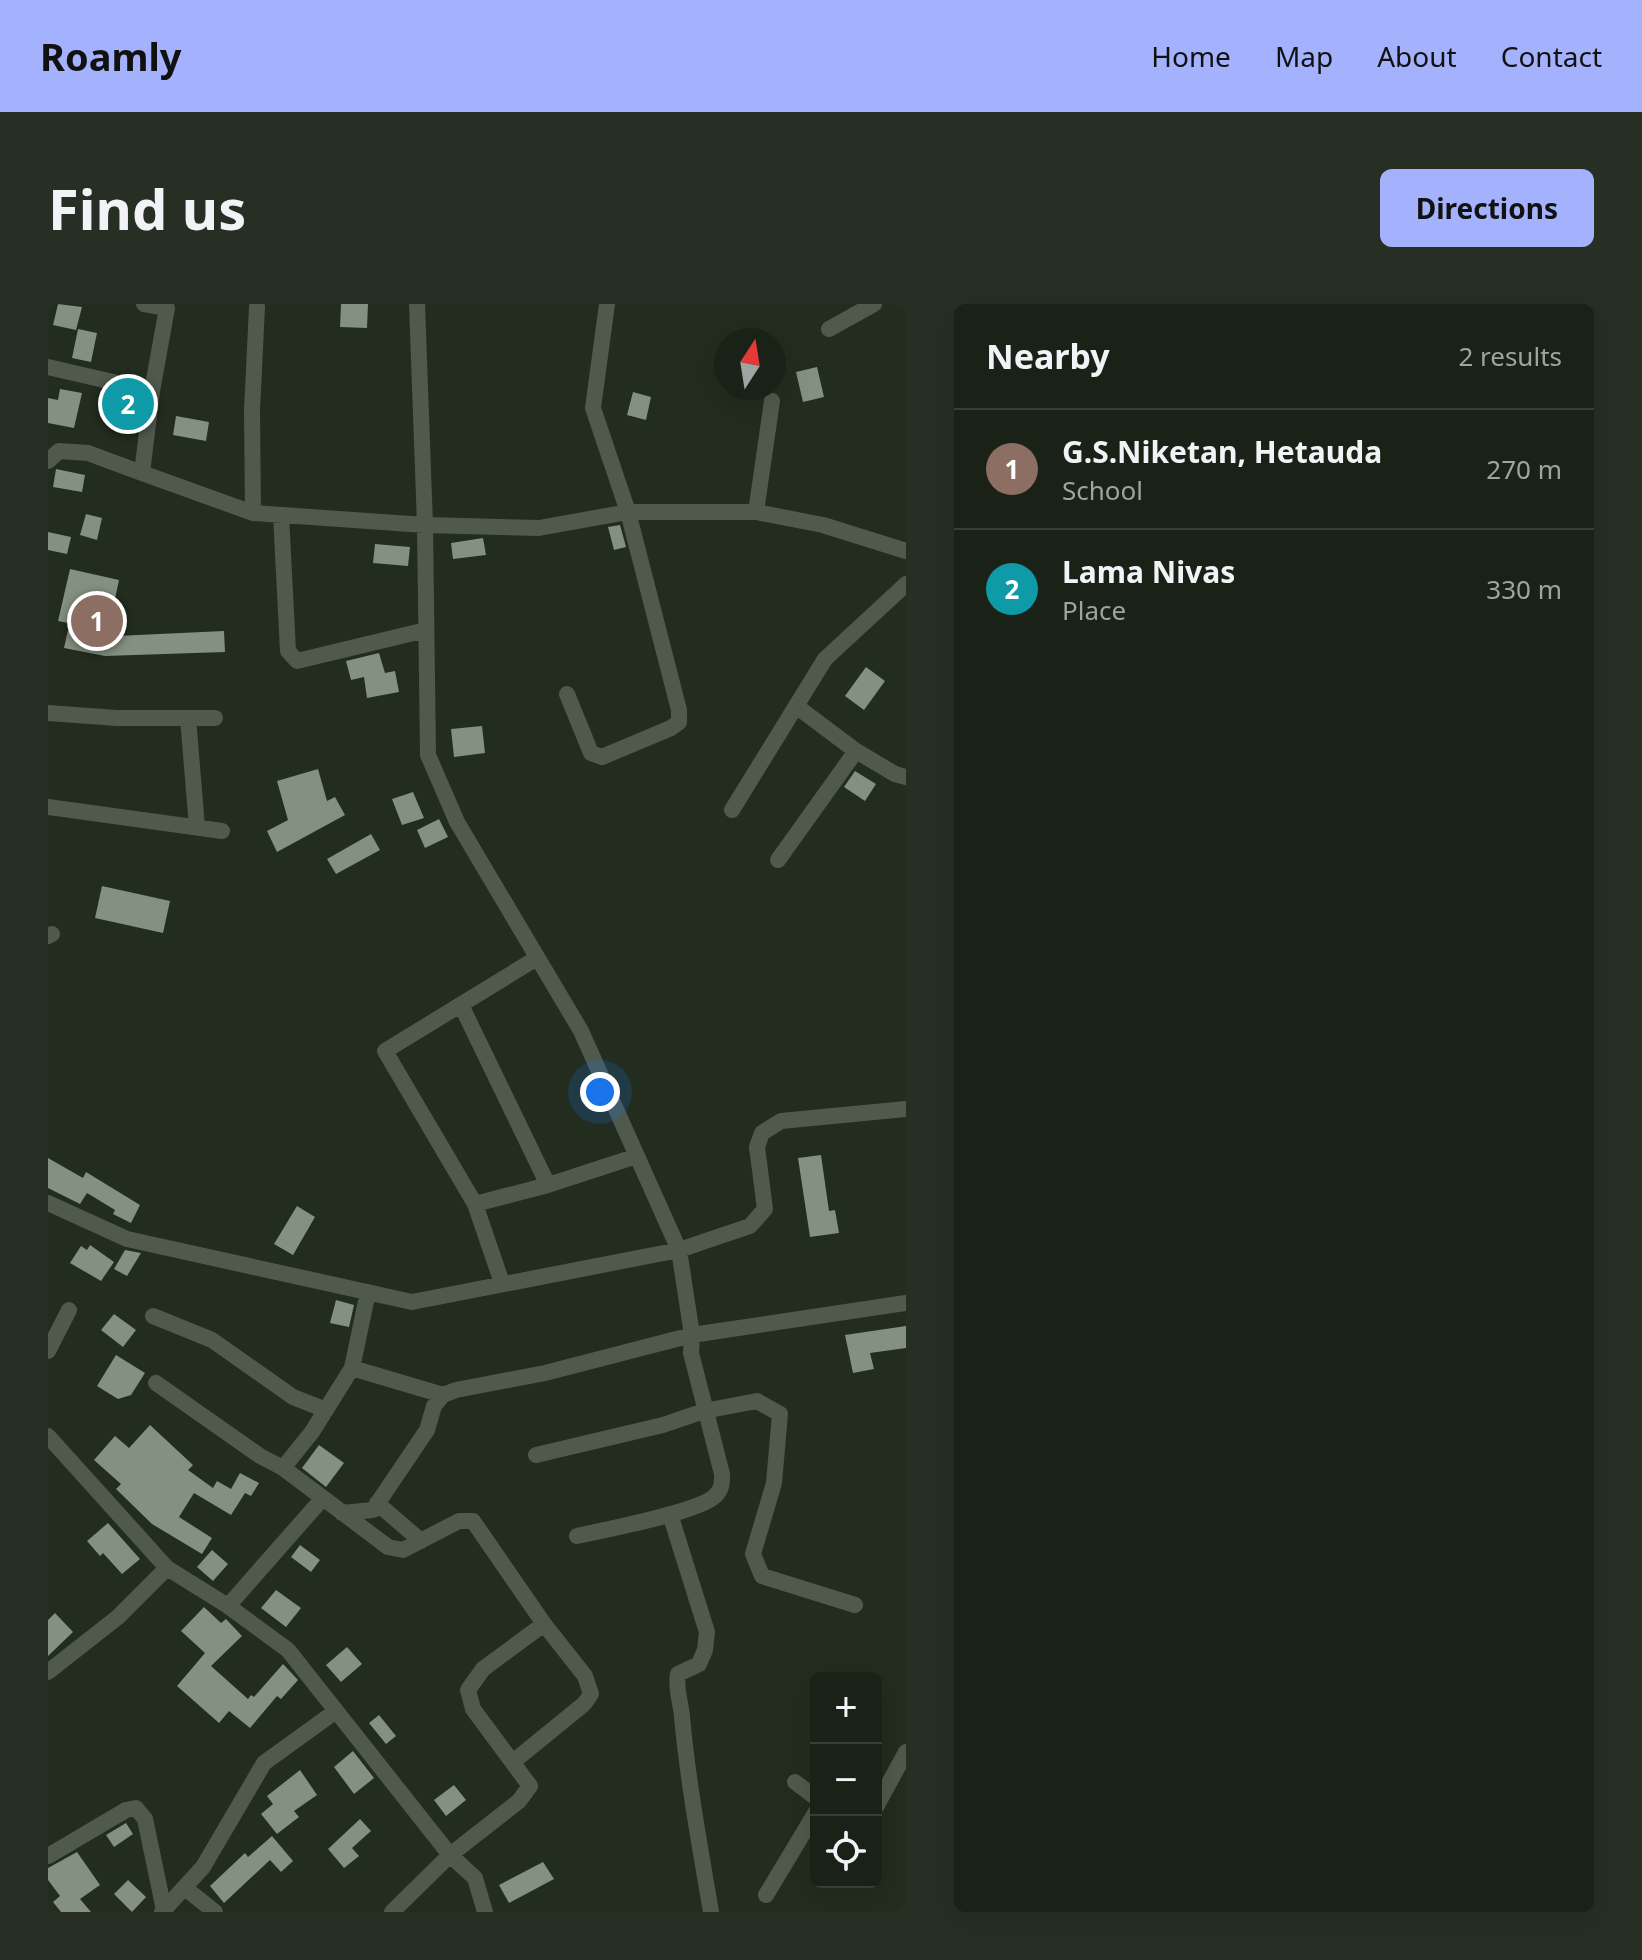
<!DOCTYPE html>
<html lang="en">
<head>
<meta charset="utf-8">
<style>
  body { margin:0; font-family:"Noto Sans",sans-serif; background:#272e24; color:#f1f3f6 }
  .controls { position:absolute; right:24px; bottom:24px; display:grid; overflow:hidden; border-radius:12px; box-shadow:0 8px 32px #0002 }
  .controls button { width:72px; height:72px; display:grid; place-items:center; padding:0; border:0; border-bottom:2px solid #383e36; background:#1a2117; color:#f1f3f6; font:40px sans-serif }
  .compass { position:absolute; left:666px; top:24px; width:72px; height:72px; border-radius:50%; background:#1a2117; box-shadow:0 8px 32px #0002; rotate:12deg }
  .you { position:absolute; left:552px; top:788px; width:28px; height:28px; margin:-20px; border:6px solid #fff; border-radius:50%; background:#1a73e8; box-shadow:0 0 0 12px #1a73e833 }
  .badge { display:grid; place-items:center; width:52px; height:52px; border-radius:50%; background:#a4b1fc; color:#fff; font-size:26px; font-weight:700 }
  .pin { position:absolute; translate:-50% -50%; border:4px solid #fff; box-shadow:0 2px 8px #0006 }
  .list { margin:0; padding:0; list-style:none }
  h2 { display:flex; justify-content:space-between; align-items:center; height:104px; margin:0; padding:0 32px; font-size:34px }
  h2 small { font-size:26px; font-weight:400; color:#9fa3a1 }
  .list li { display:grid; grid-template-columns:52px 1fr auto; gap:24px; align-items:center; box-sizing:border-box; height:120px; padding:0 32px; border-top:2px solid #383e36 }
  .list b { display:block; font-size:30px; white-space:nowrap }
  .list p { margin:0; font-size:26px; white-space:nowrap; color:#9fa3a1 }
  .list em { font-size:26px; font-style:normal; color:#9fa3a1 }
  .icon { flex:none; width:44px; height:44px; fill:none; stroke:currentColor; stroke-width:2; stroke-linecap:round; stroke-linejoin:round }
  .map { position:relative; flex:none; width:858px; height:1608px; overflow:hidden; border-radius:12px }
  header { display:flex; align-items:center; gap:48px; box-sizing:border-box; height:112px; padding:0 40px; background:#a4b1fc; color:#111 }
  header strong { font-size:38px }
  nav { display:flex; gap:44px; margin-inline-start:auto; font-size:28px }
  .intro { display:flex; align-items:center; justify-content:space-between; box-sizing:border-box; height:192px; padding:0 48px }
  h1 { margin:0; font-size:56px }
  .button { padding:20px 36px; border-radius:12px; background:#a4b1fc; color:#111; font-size:28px; font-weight:700 }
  main { display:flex; gap:48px; padding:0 48px }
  aside { flex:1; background:#1a2117; border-radius:12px; box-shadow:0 8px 32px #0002 }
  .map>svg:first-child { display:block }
  .building { fill:#849081 }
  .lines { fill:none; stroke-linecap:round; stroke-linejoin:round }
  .minor { stroke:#4f5a4d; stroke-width:16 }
</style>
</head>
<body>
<header>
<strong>Roamly</strong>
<nav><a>Home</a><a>Map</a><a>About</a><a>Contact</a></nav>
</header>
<div class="intro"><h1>Find us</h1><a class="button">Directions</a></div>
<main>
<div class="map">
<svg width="858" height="1608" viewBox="0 0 858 1608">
  <rect width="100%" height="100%" fill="#222c1f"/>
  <path class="building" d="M 10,0 L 34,3 L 28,26 L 5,21 Z
    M 293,0 L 320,0 L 319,24 L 292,23 Z
    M 30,25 L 49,29 L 43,58 L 24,54 Z
    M 769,63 L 776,93 L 755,98 L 748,68 Z
    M 12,85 L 34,89 L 26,124 L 0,119 L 0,94 L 10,96 Z
    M 585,88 L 603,93 L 598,116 L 579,111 Z
    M 62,89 L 92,96 L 89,113 L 59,107 Z
    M 128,112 L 161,118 L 158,137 L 125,131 Z
    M 8,165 L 37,171 L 34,188 L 5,183 Z
    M 38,210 L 54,214 L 49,236 L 32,231 Z
    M 572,221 L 578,243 L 566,246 L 560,223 Z
    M 0,228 L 23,233 L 19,250 L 0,246 Z
    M 435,234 L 438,251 L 405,255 L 403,239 Z
    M 327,240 L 362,243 L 360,262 L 325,259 Z
    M 22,265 L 71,276 L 65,304 L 35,297 L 30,321 L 10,317 Z
    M 20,326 L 69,335 L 68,332 L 176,327 L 177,348 L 57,352 L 16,344 Z
    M 331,349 L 337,369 L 347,367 L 351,388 L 319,394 L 316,373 L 303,376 L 298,357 Z
    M 818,363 L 837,377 L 816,406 L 797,392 Z
    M 434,422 L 437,449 L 406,453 L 403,425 Z
    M 270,465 L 279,497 L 287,493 L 297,511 L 229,548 L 219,527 L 240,516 L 229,477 Z
    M 807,467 L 828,480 L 817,497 L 796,483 Z
    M 365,488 L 376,514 L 354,521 L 344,495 Z
    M 391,515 L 400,533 L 377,544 L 369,526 Z
    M 323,530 L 332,546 L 288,570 L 279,555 Z
    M 54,582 L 122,597 L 115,629 L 47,614 Z
    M 773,851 L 781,907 L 787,906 L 791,929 L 762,933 L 750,854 Z
    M 0,854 L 35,874 L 38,868 L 92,901 L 83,919 L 65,910 L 67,906 L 39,889 L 32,900 L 0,884 Z
    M 249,902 L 267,913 L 245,951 L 226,940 Z
    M 42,941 L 66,958 L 53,977 L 22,959 L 33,942 L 39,946 Z
    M 77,946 L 93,949 L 79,972 L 66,965 Z
    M 288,996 L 306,1001 L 301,1023 L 282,1019 Z
    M 66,1010 L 88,1026 L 75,1043 L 53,1026 Z
    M 858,1022 L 858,1044 L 822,1049 L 826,1065 L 805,1069 L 797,1031 Z
    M 68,1051 L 97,1069 L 83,1091 L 70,1095 L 49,1082 Z
    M 102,1121 L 145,1161 L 140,1166 L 165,1184 L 169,1177 L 183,1185 L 192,1169 L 211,1179 L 203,1192 L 197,1189 L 183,1211 L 146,1189 L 131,1213 L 164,1234 L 154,1250 L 104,1220 L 68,1185 L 73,1180 L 46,1156 L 67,1132 L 81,1144 Z
    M 271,1141 L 296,1159 L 278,1183 L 254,1164 Z
    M 60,1219 L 92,1255 L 74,1270 L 55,1249 L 52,1252 L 39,1237 Z
    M 252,1241 L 272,1256 L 263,1268 L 243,1253 Z
    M 164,1246 L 180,1260 L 165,1277 L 149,1263 Z
    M 228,1286 L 253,1304 L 238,1323 L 213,1304 Z
    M 156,1303 L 173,1319 L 178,1315 L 194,1332 L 163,1362 L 200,1395 L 203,1391 L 206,1393 L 235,1360 L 250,1376 L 233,1395 L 229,1392 L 202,1424 L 181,1407 L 171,1419 L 129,1382 L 157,1349 L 133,1327 Z
    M 7,1309 L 25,1328 L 0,1352 L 0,1316 Z
    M 299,1343 L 314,1360 L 293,1378 L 278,1361 Z
    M 331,1411 L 348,1432 L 338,1440 L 321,1419 Z
    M 305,1447 L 326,1474 L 306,1490 L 286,1463 Z
    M 252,1466 L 269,1491 L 246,1507 L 251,1513 L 229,1530 L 213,1510 L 225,1500 L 219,1492 Z
    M 406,1481 L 418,1496 L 398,1512 L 386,1496 Z
    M 312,1515 L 323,1527 L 304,1544 L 311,1552 L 296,1564 L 280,1545 Z
    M 78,1519 L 85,1530 L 66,1543 L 58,1531 Z
    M 224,1532 L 245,1557 L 233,1568 L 222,1556 L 176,1599 L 162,1582 L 197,1549 L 200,1553 Z
    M 29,1548 L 52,1581 L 32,1595 L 43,1608 L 13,1608 L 5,1598 L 12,1592 L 0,1576 L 0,1564 Z
    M 495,1558 L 506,1575 L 461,1599 L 451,1581 Z
    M 80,1576 L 98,1593 L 84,1608 L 66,1590 Z"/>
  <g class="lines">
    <path class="minor" d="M 96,0 L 119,4 L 104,87
      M 369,0 L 377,221 L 380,451 L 409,518 L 533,727 L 631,946 L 644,1031 L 643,1049 L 674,1170 C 674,1180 674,1185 667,1192 C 651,1208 556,1226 529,1232
      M 781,25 L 826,0
      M 0,63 L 104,87 L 94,169 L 205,209 L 377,221 L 491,224 L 580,208 L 708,208 L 775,221 L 858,247
      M 0,157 L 11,147 L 40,149 L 94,169
      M 708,208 L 724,97
      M 205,209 L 204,106 L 209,3
      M 233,211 L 240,347 L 249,357 L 378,326
      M 519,390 L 543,449 L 554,453 L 623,424 L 631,418 L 631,406 L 580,208 L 545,104 L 559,0
      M 0,409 L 69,414 L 167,414
      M 140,414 L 149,523
      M 808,447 L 847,470 L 858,473
      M 0,503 L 174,527
      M 684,506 L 777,355 L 858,280
      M 730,556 L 808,447 L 748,402
      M 0,632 L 4,630
      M 413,701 L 500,881
      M 0,899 L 79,935 L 364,998 L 631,946 L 702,922 L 717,905 L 709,843 L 714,829 L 733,817 L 858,805
      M 427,900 L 500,881 L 589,852
      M 454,979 L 427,900 L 337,747 L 489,654
      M 105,1012 L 164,1036 L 245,1093 L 278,1106
      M 0,1047 L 21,1006
      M 304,1064 L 395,1091
      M 108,1079 L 212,1152 L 235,1164 L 275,1194
      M 0,1132 L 119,1264 L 180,1302 L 240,1346 L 402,1551 L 427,1574 L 437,1608
      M 488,1151 L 615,1121 L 656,1107 L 709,1097 L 732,1110 L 726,1179 L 705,1250 L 714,1272 L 807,1301
      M 235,1164 L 264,1128 L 304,1064 L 320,988
      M 329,1199 L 373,1237
      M 294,1209 L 325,1206 L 379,1126 L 386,1102 L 395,1091 L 408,1086 L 497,1069 L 644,1031 L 858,999
      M 622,1210 L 659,1328 L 657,1346 L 651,1360 L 630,1370 C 627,1383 633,1399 634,1413 C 640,1478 652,1543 663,1608
      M 180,1302 L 275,1194 L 340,1243 L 355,1246 L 411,1217 L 425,1217 L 496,1320
      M 0,1368 L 70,1313 L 119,1264
      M 747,1478 L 768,1494
      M 828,1503 L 858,1448
      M 0,1552 L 78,1506 L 88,1504 L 97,1515 L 116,1606
      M 137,1584 L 167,1608
      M 718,1591 L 768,1508
      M 114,1608 L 155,1563 L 216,1459 L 288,1407
      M 344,1608 L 402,1551 L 471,1497 L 482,1482 L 425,1405 L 420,1386 L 435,1365 L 496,1320 L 537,1372 L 543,1390 L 536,1400 L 466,1457"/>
  </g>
</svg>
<div class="controls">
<button>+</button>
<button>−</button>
<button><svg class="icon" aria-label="locate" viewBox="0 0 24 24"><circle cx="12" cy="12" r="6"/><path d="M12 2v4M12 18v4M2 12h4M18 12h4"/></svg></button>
</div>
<svg class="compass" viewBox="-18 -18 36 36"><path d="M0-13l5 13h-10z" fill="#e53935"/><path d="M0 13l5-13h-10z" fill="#9fa3a1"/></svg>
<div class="you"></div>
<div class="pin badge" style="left:49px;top:317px;background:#8d6e63">1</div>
<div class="pin badge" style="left:80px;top:100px;background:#0f9aa8">2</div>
</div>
<aside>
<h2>Nearby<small>2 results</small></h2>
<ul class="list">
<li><span class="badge" style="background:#8d6e63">1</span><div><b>G.S.Niketan, Hetauda</b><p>School</p></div><em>270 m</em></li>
<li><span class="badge" style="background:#0f9aa8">2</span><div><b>Lama Nivas</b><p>Place</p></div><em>330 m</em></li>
</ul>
</aside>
</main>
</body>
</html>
